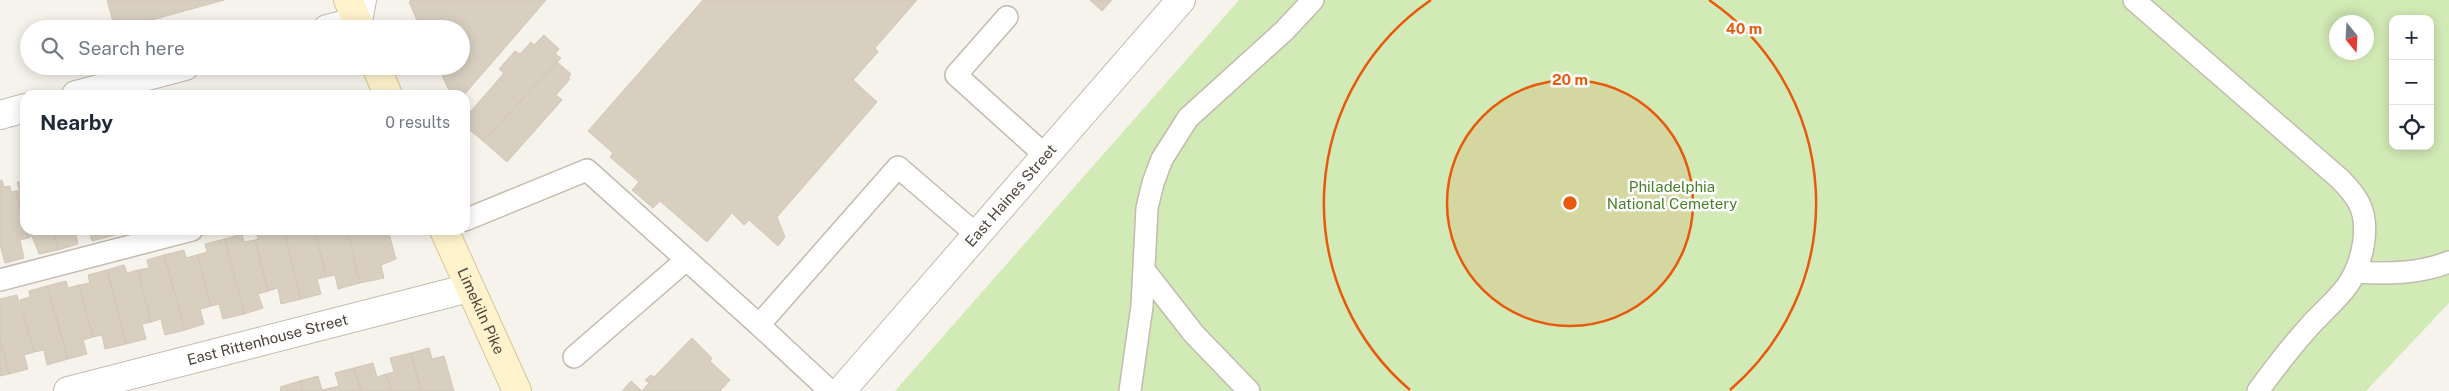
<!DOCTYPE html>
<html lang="en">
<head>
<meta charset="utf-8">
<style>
  body { margin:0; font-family:"Public Sans",sans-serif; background:#f6f6f7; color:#1f2937 }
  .controls { position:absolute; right:15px; top:15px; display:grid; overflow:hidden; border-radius:10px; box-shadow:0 2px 12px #0003 }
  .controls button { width:45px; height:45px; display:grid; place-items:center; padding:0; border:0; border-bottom:1px solid #e0e1e3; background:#fff; color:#1f2937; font:25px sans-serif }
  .compass { position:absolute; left:2329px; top:15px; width:45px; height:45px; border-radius:50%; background:#fff; box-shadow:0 2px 12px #0003; rotate:162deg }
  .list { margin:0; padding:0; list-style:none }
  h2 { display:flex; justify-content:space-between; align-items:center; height:65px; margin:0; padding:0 20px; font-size:21px }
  h2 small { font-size:16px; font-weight:400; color:#747a83 }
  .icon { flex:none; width:28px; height:28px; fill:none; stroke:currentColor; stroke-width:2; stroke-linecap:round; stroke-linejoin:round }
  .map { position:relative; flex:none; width:2449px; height:391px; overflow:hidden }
  .search { position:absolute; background:#fff; box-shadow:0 2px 12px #0003; left:20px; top:20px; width:450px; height:55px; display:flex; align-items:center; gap:12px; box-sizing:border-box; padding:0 18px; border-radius:28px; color:#747a83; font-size:19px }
  .panel { position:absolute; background:#fff; box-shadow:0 2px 12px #0003; left:20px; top:90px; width:450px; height:145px; border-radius:15px }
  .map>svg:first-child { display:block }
  .green { fill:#d2eab5; fill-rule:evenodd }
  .building { fill:#d8cfc1; stroke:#d3c7b4 }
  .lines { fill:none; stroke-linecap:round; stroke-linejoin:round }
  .lane-casing { stroke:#c2bbae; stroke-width:24 }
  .street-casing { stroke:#c2bbae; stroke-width:30 }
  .secondary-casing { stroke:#d6c79b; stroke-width:30 }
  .lane { stroke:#fff; stroke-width:21 }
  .street { stroke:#fff; stroke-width:28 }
  .secondary { stroke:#fff3cd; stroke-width:28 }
  .ring { fill:none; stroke:#e8590c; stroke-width:2.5 }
  .labels { text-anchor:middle; stroke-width:5; stroke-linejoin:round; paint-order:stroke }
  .park-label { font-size:15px; fill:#4a7f2a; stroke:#fff }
  .street-label { font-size:15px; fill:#4b4439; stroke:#fff }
  .centre { fill:#e8590c; stroke:#fff; stroke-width:2.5 }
  .ring-label { font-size:15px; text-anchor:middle; font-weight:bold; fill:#e8590c; stroke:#fff; stroke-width:5; stroke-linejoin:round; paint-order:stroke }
</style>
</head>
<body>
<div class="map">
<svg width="2449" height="391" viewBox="0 0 2449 391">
  <rect width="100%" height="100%" fill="#f6f3ec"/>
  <path class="green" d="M 1239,0 L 2449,0 L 2449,303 L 2366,391 L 895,391 ZM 2393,19 L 2430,19 L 2430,146 L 2393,146 ZM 2336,22 L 2366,22 L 2366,52 L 2336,52 Z"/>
  <path class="building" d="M 107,0 L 224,0 L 130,26 L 129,21 L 114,25 Z
    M 411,0 L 546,0 L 464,95 L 451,95 L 438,66 L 461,66 L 461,29 L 421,29 L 409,2 Z
    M 703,0 L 917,0 L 875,48 L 878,52 L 853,80 L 877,102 L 777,217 L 785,237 L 778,246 L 749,220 L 744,225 L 732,213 L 707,242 L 660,201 L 653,208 L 632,190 L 639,182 L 610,157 L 613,153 L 588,131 Z
    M 1090,0 L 1112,0 L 1102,11 Z
    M 544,35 L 559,49 L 555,54 L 561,58 L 483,141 L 465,126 L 465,118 L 504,73 L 499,69 L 515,51 L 520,54 L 531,42 L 534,45 Z
    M 557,62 L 571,74 L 568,78 L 570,79 L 556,95 L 562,100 L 507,162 L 483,141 Z
    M 25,173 L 25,228 L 16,191 L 19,190 L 17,182 L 22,182 L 20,174 Z
    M 2,180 L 4,187 L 10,186 L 11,192 L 16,191 L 28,238 L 20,240 L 24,258 L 5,263 L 0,245 L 0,181 Z
    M 26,230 L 53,230 L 58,250 L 39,254 L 32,236 L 28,238 Z
    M 53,230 L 75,230 L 78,244 L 58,250 Z
    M 89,230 L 109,230 L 111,236 L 92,241 Z
    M 109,230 L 130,230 L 130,231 L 111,236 Z
    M 264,230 L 284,230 L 301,299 L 281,304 L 278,288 L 268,291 L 255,240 L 258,239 L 256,233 Z
    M 284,230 L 315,230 L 326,277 L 317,279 L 321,294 L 301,299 Z
    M 315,230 L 347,230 L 360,283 L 338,289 L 335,275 L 326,277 Z
    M 347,230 L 388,230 L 396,259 L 381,265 L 384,278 L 360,283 Z
    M 242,234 L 244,242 L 255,240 L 268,291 L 258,294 L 263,308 L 244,314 L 225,239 Z
    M 225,239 L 244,314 L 223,319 L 219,304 L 211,306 L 197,255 L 207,252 L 205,244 Z
    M 184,250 L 186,258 L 197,255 L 211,306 L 200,309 L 204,324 L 185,330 L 164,255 Z
    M 164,255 L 185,330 L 165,335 L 161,319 L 151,322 L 138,270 L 149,268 L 147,260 Z
    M 124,265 L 127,273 L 138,270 L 151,322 L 142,324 L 146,339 L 126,344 L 107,270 Z
    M 107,270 L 126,344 L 105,349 L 102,335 L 93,337 L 79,285 L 90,283 L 88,275 Z
    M 66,281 L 68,288 L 79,285 L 93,337 L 83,340 L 87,354 L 68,359 L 47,286 Z
    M 47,286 L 68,359 L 47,365 L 44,350 L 34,352 L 20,300 L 30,297 L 29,291 Z
    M 17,295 L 34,352 L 24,355 L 28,369 L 9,374 L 0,338 L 0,299 Z
    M 0,338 L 9,374 L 0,376 Z
    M 692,338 L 712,358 L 710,361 L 730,380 L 720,391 L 642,391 L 649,383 L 645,380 L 651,375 L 654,377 Z
    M 429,348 L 432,359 L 444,356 L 454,391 L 421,391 L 411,353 Z
    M 411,353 L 421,391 L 391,391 L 386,374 L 394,372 L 390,358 Z
    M 373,363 L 377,377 L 386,374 L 391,391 L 361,391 L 354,368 Z
    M 354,368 L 361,391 L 331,391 L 330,388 L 339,386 L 335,373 Z
    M 318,376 L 322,390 L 330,388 L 331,391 L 303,391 L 300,381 Z
    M 300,381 L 303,391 L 281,391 L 280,387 Z
    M 631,381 L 642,391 L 622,391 Z"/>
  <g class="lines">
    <g class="lane-casing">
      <path id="lane" d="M 2134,0 L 2340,179 C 2347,186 2354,194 2359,203 C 2371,227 2362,265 2347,286 C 2336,301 2320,314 2308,328 C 2290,348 2274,369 2258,391
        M 1007,17 L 956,75 L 1046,156
        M 465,220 L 587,170 L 759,325
        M 1144,270 L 1194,334 L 1249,391
        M 2355,272 C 2387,274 2419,274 2449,262
        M 0,280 L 192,230
        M 574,357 L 686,260
        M 830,391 L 759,325 L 898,167 L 977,235
        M 1130,391 L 1142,306 L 1147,208 L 1153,183 L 1162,159 L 1188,118 L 1284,31 L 1313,0"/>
    </g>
    <g class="street-casing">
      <g id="street">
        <path d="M 327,29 L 358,21 L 362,0"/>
        <path d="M 76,95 L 185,66"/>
        <path d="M 0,115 L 25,108"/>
        <path id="s1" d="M 68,391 L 469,288"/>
        <path id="s2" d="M 841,391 L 1181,0"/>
      </g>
    </g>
    <g class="secondary-casing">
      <g id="secondary">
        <path d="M 348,0 L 361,29"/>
        <path d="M 376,66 L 388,95"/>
        <path id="s3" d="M 444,230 L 517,391"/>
      </g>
    </g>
    <use href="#lane" class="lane"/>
    <use href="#street" class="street"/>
    <use href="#secondary" class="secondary"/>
  </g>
  <circle cx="1570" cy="203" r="123" fill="#e8590c" fill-opacity=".12"/>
  <g class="ring">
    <circle cx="1570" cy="203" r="123"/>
    <path d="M1410 390A246 246 0 0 1 1431 0M1709 0A246 246 0 0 1 1730 390"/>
  </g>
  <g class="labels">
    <g class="park-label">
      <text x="1672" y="192">Philadelphia<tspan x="1672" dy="17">National Cemetery</tspan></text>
    </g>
    <g class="street-label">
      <text dy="5" stroke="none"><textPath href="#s2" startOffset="259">East Haines Street</textPath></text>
      <text dy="5" stroke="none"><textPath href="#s3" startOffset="89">Limekiln Pike</textPath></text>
      <text dy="5" stroke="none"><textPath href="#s1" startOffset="206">East Rittenhouse Street</textPath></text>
    </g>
  </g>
  <circle cx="1570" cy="203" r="8" class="centre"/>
  <g class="ring-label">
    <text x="1744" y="34">40 m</text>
    <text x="1570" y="85">20 m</text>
  </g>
</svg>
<div class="controls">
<button>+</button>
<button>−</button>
<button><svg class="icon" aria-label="locate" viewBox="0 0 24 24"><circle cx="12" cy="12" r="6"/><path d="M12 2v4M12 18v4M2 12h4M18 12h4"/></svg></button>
</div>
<svg class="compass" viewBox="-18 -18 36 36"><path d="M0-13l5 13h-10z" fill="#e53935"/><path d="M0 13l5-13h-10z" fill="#747a83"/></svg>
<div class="search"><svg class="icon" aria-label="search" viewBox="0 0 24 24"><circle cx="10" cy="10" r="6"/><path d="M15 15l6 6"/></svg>Search here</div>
<section class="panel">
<h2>Nearby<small>0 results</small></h2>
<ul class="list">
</ul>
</section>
</div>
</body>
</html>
